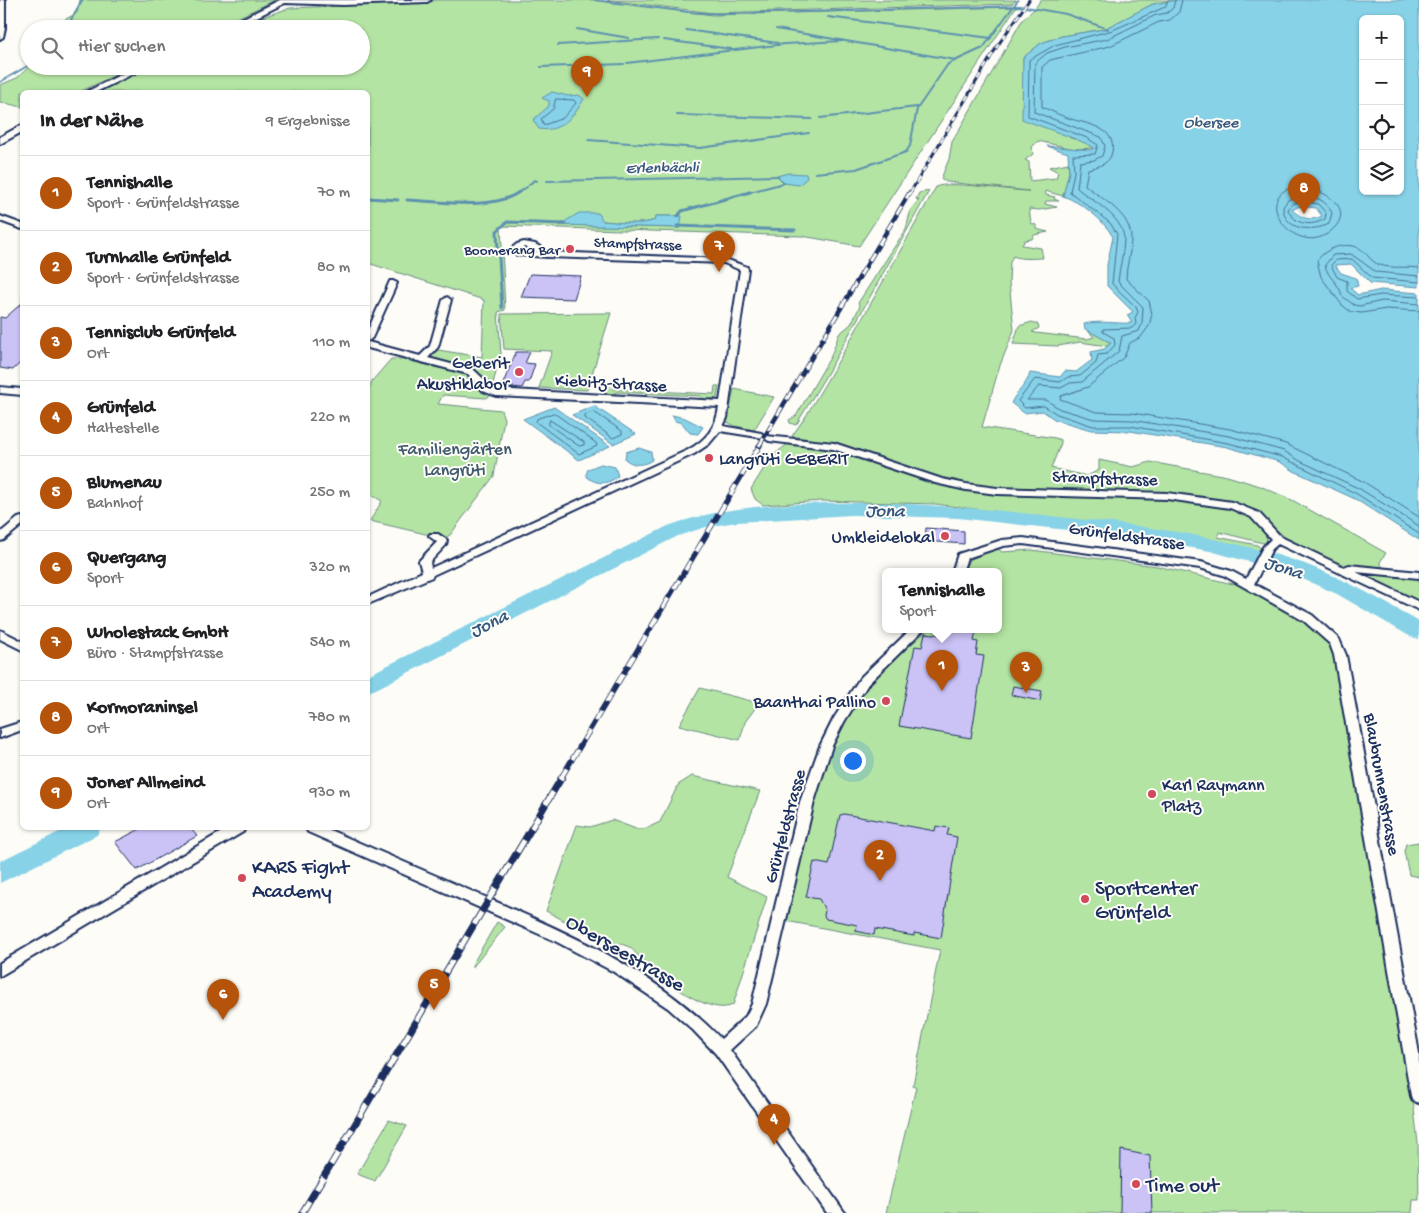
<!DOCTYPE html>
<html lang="de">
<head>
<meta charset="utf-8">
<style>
  body { margin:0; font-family:"Gochi Hand",sans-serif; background:#f6f6f6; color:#202124 }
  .controls { position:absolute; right:15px; top:15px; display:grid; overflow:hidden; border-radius:8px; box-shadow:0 1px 4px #0004 }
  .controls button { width:45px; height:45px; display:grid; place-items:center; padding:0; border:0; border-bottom:1px solid #e0e0e0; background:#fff; color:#202124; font:25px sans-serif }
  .you { position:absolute; left:852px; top:760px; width:18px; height:18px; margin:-12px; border:4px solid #fff; border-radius:50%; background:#1a73e8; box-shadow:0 0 0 8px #1a73e833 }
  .badge { display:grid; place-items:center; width:32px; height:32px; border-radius:50%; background:#b45309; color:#fff; font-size:16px; font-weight:700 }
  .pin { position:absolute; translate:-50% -41px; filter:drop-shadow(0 1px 2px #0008) }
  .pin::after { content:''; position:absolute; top:26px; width:18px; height:15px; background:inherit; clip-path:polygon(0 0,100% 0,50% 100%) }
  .popup { position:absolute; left:882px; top:568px; width:120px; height:65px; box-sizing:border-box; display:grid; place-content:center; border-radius:8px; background:#fff; filter:drop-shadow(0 1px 4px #0005); font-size:16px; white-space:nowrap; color:#757577 }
  .popup b { font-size:19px; color:#202124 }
  .popup::after { content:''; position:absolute; left:50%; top:100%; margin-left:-10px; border:10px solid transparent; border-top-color:#fff }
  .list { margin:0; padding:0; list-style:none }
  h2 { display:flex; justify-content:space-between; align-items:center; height:65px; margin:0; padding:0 20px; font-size:21px }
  h2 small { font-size:16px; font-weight:400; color:#757577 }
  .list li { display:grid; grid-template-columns:32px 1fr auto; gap:15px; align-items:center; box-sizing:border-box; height:75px; padding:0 20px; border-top:1px solid #e0e0e0 }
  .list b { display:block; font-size:19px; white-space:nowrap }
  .list p { margin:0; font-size:16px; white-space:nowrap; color:#757577 }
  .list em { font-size:16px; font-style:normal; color:#757577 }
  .icon { flex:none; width:28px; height:28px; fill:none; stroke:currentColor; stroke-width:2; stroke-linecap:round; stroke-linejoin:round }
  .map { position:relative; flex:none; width:1419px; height:1213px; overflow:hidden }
  .search { position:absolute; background:#fff; box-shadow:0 1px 4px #0004; left:20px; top:20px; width:350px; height:55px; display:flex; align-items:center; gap:12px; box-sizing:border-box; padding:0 18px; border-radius:28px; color:#757577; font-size:19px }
  .panel { position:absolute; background:#fff; box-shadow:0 1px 4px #0004; left:20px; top:90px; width:350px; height:740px; border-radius:8px }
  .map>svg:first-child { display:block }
  .green { fill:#b4e4a3; stroke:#688a80; fill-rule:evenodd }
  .water { fill:#87d2e7; stroke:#5c91b0; fill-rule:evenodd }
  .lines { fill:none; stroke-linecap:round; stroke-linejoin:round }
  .shore { stroke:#467095; stroke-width:1 }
  .stream-far1 { stroke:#5c91b0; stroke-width:2 }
  .stream { stroke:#5c91b0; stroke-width:3 }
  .river { fill:#87d2e7; fill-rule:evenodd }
  .building { fill:#cbc3f6; stroke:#1b2f5e }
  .minor-casing { stroke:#1b2f5e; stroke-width:4 }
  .major-casing { stroke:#1b2f5e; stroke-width:4 }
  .minor { fill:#fdfcf7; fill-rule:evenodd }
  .major { fill:#fdfcf7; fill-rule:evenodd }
  .rail-far3-casing { stroke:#1b2f5e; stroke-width:3 }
  .rail-far2-casing { stroke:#1b2f5e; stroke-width:4.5 }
  .rail-far1-casing { stroke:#1b2f5e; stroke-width:5.5 }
  .rail-casing { stroke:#1b2f5e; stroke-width:7 }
  .rail-far3 { stroke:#fdfcf7; stroke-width:2; stroke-dasharray:6; stroke-linecap:butt }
  .rail-far2 { stroke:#fdfcf7; stroke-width:3; stroke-dasharray:9; stroke-linecap:butt }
  .rail-far1 { stroke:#fdfcf7; stroke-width:4; stroke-dasharray:11; stroke-linecap:butt }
  .rail { stroke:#fdfcf7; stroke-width:5; stroke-dasharray:14; stroke-linecap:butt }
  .poi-dot { fill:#d1495b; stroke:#fdfcf7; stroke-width:2 }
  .labels { text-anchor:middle; stroke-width:4; stroke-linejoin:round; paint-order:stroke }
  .far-street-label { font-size:15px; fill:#1b2f5e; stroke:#fdfcf7 }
  .far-poi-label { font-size:15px; fill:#1b2f5e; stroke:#fdfcf7; text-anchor:end }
  .far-water-label { font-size:16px; font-style:italic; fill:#365880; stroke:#fdfcf7 }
  .poi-label { font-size:18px; fill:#1b2f5e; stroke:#fdfcf7; text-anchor:end }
  .street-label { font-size:18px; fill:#1b2f5e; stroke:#fdfcf7 }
  .park-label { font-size:18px; fill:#415c6f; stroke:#fdfcf7 }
  .water-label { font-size:19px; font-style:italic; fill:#365880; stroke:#fdfcf7 }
  .near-poi-label { font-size:21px; fill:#1b2f5e; stroke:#fdfcf7; text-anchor:start }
  .near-street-label { font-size:21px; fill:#1b2f5e; stroke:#fdfcf7 }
</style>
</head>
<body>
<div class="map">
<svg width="1419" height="1213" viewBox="0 0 1419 1213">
  <rect width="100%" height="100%" fill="#fdfcf7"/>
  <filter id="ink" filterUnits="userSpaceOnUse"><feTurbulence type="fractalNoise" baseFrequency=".02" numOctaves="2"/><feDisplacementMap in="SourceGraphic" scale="10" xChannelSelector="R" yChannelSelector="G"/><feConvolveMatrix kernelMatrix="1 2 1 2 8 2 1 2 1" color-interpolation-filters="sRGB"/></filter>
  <g filter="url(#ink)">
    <path class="green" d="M 80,0 L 275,0 L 214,29 L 52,29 L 53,26 L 77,13 Z
      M 439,0 L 592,0 L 713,15 L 1016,7 L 859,246 L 802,236 L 501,226 L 505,310 L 498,312 L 501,354 L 492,387 L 496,393 L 486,398 L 443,395 L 438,404 L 501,410 L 504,419 L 494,476 L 450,535 L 442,540 L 434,536 L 370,521 L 382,501 L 368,493 L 368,391 L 372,381 L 391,359 L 402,359 L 439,368 L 444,362 L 430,359 L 438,350 L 482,357 L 484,300 L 368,263 L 368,92 L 90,92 L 145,66 L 361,66 L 361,29 L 225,29 L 290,8 L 413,3 ZM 598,213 L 602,221 C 619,222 639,226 655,220 L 656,216 L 681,216 L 680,228 L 560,225 Z
      M 607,0 L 1016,0 L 1012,4 L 713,13 Z
      M 1040,0 L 1177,0 L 1153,4 L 1104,29 L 1062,36 L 1041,43 L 1023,58 L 1024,84 L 1070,138 L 1084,141 L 1094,148 L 1074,149 L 1038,141 L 1032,147 L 1033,154 L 1025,160 L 1029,162 L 1030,181 L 1056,178 L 1058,172 L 1049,167 L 1068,163 L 1069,172 L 1063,196 L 1045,191 L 1046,195 L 1055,197 L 1054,199 L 1059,201 L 1046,201 L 1045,204 L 1057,207 L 1039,210 L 1029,209 L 1031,223 L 1036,225 L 1036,229 L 1048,232 L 1034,235 L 1032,239 L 1025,240 L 1022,245 L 1041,248 L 1043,258 C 1034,258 1022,260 1013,256 L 1010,262 L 1009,282 L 1014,330 L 999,368 L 982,427 L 1055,438 L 1061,440 L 1061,443 L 1051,468 L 1087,476 L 1099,470 L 1099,460 L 1133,467 L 1150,462 L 1227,476 L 1260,486 L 1292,500 L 1386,553 L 1380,562 L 1385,572 L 1419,575 L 1419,602 L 1286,538 L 1258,514 L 1241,505 L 974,486 L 942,479 L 844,446 L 792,436 L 806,416 L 842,355 L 936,187 C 948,180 1010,191 1029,191 L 947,182 L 941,179 L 949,159 L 952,142 L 1021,22 C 1028,13 1036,10 1040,0 Z
      M 30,66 L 135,66 L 79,92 L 22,92 L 22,107 L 0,102 L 0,85 L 17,78 Z
      M 929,191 L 828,372 L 796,425 L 790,423 L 789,420 L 796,416 L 831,356 L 839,334 L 851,324 L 860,306 L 858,303 L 906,229 L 911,209 L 919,200 L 916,199 L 919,193 Z
      M 611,313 L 587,390 L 539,388 L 552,351 L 504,349 L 501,314 Z
      M 1032,322 L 1038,324 L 1039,328 L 1032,332 L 1036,333 L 1087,339 L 1094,337 L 1087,330 L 1111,343 L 1107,346 L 1080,342 L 1058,346 L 1013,344 L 1019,326 Z
      M 609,386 L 613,389 L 714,394 L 715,386 L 719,386 L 717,398 L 701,400 L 701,396 L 616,392 L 615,396 L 601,394 L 600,390 Z
      M 734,389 L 774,397 L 754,430 L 735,426 L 727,422 Z
      M 789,443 C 803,445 817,446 830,448 C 873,457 912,478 953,487 C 1001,498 1052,495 1101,497 C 1136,498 1268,493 1267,544 L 1219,532 L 1218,537 L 1257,545 L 1262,549 L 1262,552 L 1159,532 L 935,504 L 821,501 L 763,505 L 755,499 L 751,489 L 771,457 Z
      M 997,548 L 1002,552 L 1031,550 L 1157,566 L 1233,584 L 1235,579 C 1266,605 1307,614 1332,648 L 1412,1092 L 1418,1143 L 1419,1200 L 1413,1200 L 1412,1213 L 886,1213 L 916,1087 L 913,1085 L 940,950 L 786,921 C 803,849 818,744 866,688 C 883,667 907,649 927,630 L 998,630 L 998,572 L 964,572 L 969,560 Z
      M 700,688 L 759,703 L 745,722 L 740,740 L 679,725 Z
      M 692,776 L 760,791 L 727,877 L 767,897 L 733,1005 C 708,1017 662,978 643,961 C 637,956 635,950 627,946 C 621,943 614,944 608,942 C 587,935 566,921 546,911 L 577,825 L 590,827 L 612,820 L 636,829 L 645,829 L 660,822 L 678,785 Z
      M 1419,842 L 1419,877 L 1409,875 L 1404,851 L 1406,844 Z
      M 497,922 L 505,927 L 472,968 L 472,965 Z
      M 389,1120 L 407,1126 L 375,1181 L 357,1174 Z"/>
    <path class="water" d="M 1177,0 L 1419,0 L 1419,287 L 1370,283 L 1351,264 L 1335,265 L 1341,273 L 1356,278 L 1358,286 L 1350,288 L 1358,295 L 1381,290 L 1419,293 L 1419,540 L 1355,499 L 1294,471 L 1280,462 L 1227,447 L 1130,431 L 1091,430 L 1054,419 L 1043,411 L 1024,413 L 1011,403 C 1016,392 1027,385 1030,373 L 1060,377 L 1065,371 L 1076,372 L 1092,360 L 1091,352 L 1104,349 L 1111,343 L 1085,329 L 1084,324 C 1099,320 1116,324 1132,323 L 1127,315 L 1133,312 L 1107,286 L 1107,265 L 1113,237 C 1103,219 1082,203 1063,196 L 1069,172 L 1068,153 L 1047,146 L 1091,150 L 1094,148 C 1090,143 1033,124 1022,119 L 1023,58 L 1041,43 L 1062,36 L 1104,29 L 1153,4 ZM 1363,19 L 1400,19 L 1400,191 L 1363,191 ZM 1300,206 L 1316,208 L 1322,216 C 1310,222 1302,218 1292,210 Z
      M 552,92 L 568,96 L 579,95 L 584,99 C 575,115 561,133 539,129 L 533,120 L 549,106 L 549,101 L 542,98 Z
      M 788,173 L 806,174 L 807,178 L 799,185 L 784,183 L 777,176 Z
      M 579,213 L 598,213 L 603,221 C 619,222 640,226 655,220 L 656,216 L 682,216 L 680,228 L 559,225 Z
      M 594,406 L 636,434 L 613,444 L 572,415 Z
      M 554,407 L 610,446 L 579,460 L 523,419 Z
      M 672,415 L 685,418 L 703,427 L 698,434 L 690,433 L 682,423 L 675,421 Z
      M 639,448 L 651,452 L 652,460 C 643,466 633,466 625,459 L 626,452 Z
      M 601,464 L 615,467 L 618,476 C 609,484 598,485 588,478 L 586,475 L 588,469 Z"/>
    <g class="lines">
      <path class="shore" d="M 1168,0 L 1165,7 L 1113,30 L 1055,45 L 1029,60 L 1028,116 L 1087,138 L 1098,145 L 1095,154 L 1073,155 L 1074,172 L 1070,192 L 1110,223 L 1117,234 L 1112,284 L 1136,307 L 1138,312 L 1135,318 L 1136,324 L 1132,328 L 1103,329 L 1103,332 L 1114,338 L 1115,345 L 1107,354 L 1098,355 L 1096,363 L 1080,376 L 1068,377 L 1060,382 L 1035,379 L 1018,401 L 1025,408 L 1044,406 L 1057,414 L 1093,426 L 1130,426 L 1228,443 L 1282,457 L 1357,494 L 1419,534
        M 1175,0 L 1173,8 L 1167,13 L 1156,15 L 1107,39 L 1065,47 L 1047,53 L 1035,63 L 1034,112 L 1101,137 L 1105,146 L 1102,156 L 1094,160 L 1080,162 L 1077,188 C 1092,201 1123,216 1124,239 C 1124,253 1119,268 1118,282 L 1143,307 L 1142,324 L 1139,331 L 1122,336 L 1119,351 L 1082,382 L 1070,383 L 1061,388 L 1039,386 L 1027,400 L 1046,400 L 1060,409 L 1094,419 L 1131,420 L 1229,436 L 1284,451 L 1300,461 L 1360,489 L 1419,526
        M 1182,0 L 1179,12 L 1170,20 L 1159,22 L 1110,46 L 1050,60 L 1042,67 L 1042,107 C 1052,111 1061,116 1071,119 C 1088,124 1117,128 1112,152 C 1110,164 1098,167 1088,169 L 1085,185 C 1103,200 1132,214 1131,240 C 1131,253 1126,266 1126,279 L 1149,301 L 1152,314 L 1149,326 L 1141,337 L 1130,343 L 1124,357 L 1088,387 L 1061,396 L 1060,399 L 1096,412 L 1132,413 L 1230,429 L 1286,444 L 1364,482 L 1419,517
        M 556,99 L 574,100 L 576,103 L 563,118 L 544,125 L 541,119 L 553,109 Z
        M 1303,187 C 1325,190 1357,209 1331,231 C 1298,259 1254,203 1288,189 C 1292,188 1298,188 1303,187 Z
        M 1300,195 C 1314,196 1326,199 1332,213 L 1329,224 C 1312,232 1284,231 1283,207 L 1288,200 Z
        M 1301,201 L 1318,204 L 1326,213 L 1325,219 C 1311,227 1295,225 1288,210 L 1291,205 Z
        M 1419,268 C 1406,266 1392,269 1380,265 C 1370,262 1367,252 1359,248 C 1345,241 1324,249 1317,261 L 1321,277 L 1342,305 L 1351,312 L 1362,313 L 1386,309 L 1419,311
        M 1419,276 L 1376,272 L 1351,254 L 1333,255 L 1325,265 C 1328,279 1339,282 1342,296 L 1354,305 L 1360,306 L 1382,301 L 1419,304
        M 1419,282 L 1372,278 L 1352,259 L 1336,260 L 1331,265 L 1337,277 L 1347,281 L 1347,291 L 1357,299 L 1381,295 L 1419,297
        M 594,412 L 622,431 L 622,434 L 613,438 L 585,418 L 585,415 Z
        M 554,413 L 596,443 L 597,446 L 579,454 L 536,422 L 537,419 Z
        M 550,420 L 584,442 L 584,445 L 579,446 L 549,425 Z"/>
      <path class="stream-far1" d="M 595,0 L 689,12 L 724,14 L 1020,6 L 1066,14 L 1108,29
        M 828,17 L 991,38
        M 66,29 L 82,0
        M 577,29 L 629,38
        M 776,29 L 956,60
        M 686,30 L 778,43
        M 664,40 L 731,49
        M 558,45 L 658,39
        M 627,63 L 785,44 L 842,41
        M 541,67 L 624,64
        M 0,82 L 29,65
        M 677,115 L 812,119
        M 820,118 L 917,107
        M 17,134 L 22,133
        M 588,140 L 700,148 L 809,133
        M 815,173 L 856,169 L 906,152 L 910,146 L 917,109 L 948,64 L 983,48 L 1018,0
        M 547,181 L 777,176
        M 529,185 L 534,180 L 537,181
        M 518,193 L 527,187
        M 746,193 L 784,183"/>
      <path class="stream" d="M 368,198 L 398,200
        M 407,200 C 439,201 492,211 519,192
        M 678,216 L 682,211 L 750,192
        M 677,226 L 795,230
        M 498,252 L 497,231 L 507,222 L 565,224
        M 499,257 L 502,308"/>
      <path class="river" d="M 887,503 C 954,506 1020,512 1087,520 C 1160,528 1235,539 1305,564 C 1345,579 1382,600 1419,622 L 1419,639 L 1411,637 L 1337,594 L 1289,573 L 1210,551 L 1123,536 L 958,518 L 852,515 L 737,522 L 706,527 L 678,536 L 376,689 L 368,692 L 368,675 L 668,526 C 737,501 815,503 887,503 Z
        M 67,828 L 101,828 L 97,835 L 0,883 L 0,861 Z"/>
    </g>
    <path class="building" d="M 530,274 L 581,276 L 574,299 L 521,297 Z
      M 22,303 L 22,361 L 13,370 L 0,368 L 0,317 L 5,318 Z
      M 516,352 L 530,352 L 525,363 L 535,364 L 529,382 L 525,382 L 522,388 L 502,386 Z
      M 926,528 L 964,531 L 964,544 L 925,541 Z
      M 943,630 L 976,632 L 974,641 L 978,642 L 976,655 L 984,656 L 971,738 L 899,726 L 915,646 L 922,647 L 925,633 L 942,635 Z
      M 1013,686 L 1042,691 L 1040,701 L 1011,695 Z
      M 844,814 L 935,831 L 936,826 L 949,828 L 947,835 L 957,837 L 941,938 L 914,933 L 914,936 L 875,929 L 874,935 L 856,931 L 857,925 L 826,919 L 824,916 L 825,910 L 819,899 L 806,897 L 814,862 L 829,865 L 840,815 Z
      M 142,828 L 190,828 L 197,836 L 137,870 L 115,842 Z
      M 1121,1150 L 1150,1156 L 1152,1213 L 1120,1213 Z"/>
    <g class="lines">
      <g class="minor-casing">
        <path id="minor" d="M 0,0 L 5,0 L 5,28 L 3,37 L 0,39 Z
          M 0,216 L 22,224 L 22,229 L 0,221 Z
          M 524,242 L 535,244 L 549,252 L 725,259 L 747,267 L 748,269 L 727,418 L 723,426 L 761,433 L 766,436 L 834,443 L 942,479 L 966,484 L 997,488 L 1167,493 L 1232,502 L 1259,513 L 1281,537 L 1344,567 L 1349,565 L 1419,572 L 1419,578 L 1356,572 L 1419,602 L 1419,610 L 1278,544 L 1272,549 L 1254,584 L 1312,615 L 1339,639 L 1346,655 L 1419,1053 L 1419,1103 L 1413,1101 L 1411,1096 L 1334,655 L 1330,644 L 1304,621 L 1223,575 L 1200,568 L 1023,544 L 1003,546 L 967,558 L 962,572 L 952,572 L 958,554 L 1002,540 L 1023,538 L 1201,562 L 1231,571 L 1246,579 L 1263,547 L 1271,539 L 1251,517 L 1230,508 L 1167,499 L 997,494 L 966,490 L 935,483 L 833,449 L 769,441 L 764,438 L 720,431 L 709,444 L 694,454 L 433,575 L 432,577 L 368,604 L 368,597 L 422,572 L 419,561 L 437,542 L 429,536 L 430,534 L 438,534 L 447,540 L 446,545 L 430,562 L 431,568 L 688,450 C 706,440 716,428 719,407 L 496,396 L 483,391 L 468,374 L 368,348 L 368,342 L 420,356 L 430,346 L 443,300 L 447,297 L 451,300 L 438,347 L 428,358 L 474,370 L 494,389 L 720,401 L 740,270 L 724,263 L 548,257 L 517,255 L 512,248 L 517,244 ZM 524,247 L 538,252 L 523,251 L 521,249 Z
          M 390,281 L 393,281 L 397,283 L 372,338 L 368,341 L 368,330 Z
          M 0,387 L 22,389 L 22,395 L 0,393 Z
          M 22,517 L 22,525 L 4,540 L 0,541 L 0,533 L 18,518 Z
          M 0,630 L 22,641 L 22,650 L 0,639 Z
          M 910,630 L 923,630 L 868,684 L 844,722 L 832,746 L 814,802 L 766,1004 L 756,1026 L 730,1050 L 845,1213 L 827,1213 L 716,1054 L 693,1030 L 668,1008 L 614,972 L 555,941 L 308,832 L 306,828 L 325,828 C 378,851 432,874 485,897 C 570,934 656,971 721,1039 L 746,1016 L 752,1004 L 800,802 L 820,746 L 834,718 L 860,678 Z
          M 22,722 L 22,730 L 0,738 L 0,729 Z
          M 228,828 L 245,828 L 243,832 L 0,976 L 0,963 Z"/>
      </g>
      <g class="major-casing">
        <path id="major" d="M 280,0 L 431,0 L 427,2 L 343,5 L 285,3 L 232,29 L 221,29 Z
          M 138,66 L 149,66 L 96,92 L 86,92 Z
          M 22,125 L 22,132 L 0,144 L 0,137 Z"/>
      </g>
      <use href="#minor" class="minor"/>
      <use href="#major" class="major"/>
      <g class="rail-far3-casing">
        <path id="rail-far3" d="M 910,193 L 998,45 L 1029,0"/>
      </g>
      <g class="rail-far2-casing">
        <path id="rail-far2" d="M 759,446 L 910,192"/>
      </g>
      <g class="rail-far1-casing">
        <path id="rail-far1" d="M 561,778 L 760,445"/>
      </g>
      <g class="rail-casing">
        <path id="rail" d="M 302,1213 L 562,777"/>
      </g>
      <use href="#rail-far3" class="rail-far3"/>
      <use href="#rail-far2" class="rail-far2"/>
      <use href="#rail-far1" class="rail-far1"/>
      <use href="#rail" class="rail"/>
    </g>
  </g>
  <g class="poi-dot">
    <circle cx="570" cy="249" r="5"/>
    <circle cx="519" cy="372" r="5"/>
    <circle cx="709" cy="458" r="5"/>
    <circle cx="945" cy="536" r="5"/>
    <circle cx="886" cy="701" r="5"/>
    <circle cx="1152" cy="794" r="5"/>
    <circle cx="242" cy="878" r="5"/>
    <circle cx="1085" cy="899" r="5"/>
    <circle cx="1136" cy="1184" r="5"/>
  </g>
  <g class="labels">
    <g class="far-street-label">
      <text transform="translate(638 243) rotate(2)" y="5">Stampfstrasse</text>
    </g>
    <g class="far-poi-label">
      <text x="560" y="254">Boomerang Bar</text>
    </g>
    <g class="far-water-label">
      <text x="1211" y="127">Obersee</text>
      <text transform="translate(662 166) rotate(-1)" y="6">Erlenbächli</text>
    </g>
    <g class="poi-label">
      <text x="509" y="368">Geberit<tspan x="509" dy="21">Akustiklabor</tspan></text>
      <text x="719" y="464" text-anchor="start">Langrüti GEBERIT</text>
      <text x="935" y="542">Umkleidelokal</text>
      <text x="876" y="707">Baanthai Pallino</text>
      <text x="1162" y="790" text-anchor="start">Karl Raymann<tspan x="1162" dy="21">Platz</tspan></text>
    </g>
    <g class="street-label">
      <text transform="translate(611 382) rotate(3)" y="6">Kiebitz-Strasse</text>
      <text transform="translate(1105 477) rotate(2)" y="6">Stampfstrasse</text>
      <text transform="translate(1127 535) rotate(8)" y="6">Grünfeldstrasse</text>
      <text transform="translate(1383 784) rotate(80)" y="6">Blaubrunnenstrasse</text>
      <text transform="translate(784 826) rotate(-75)" y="6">Grünfeldstrasse</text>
    </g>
    <g class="park-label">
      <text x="455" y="454">Familiengärten<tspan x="455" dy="21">Langrüti</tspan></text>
    </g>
    <g class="water-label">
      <text transform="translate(885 509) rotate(1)" y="7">Jona</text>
      <text transform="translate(1284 566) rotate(18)" y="7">Jona</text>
      <text transform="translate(488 622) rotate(-27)" y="7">Jona</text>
    </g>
    <g class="near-poi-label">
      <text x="252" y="873">KARS Fight<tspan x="252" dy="24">Academy</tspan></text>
      <text x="1095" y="894">Sportcenter<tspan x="1095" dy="24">Grünfeld</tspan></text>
      <text x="1146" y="1191">Time out</text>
    </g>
    <g class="near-street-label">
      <text transform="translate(626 952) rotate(30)" y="7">Oberseestrasse</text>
    </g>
  </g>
</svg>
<div class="controls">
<button>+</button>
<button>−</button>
<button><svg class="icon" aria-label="locate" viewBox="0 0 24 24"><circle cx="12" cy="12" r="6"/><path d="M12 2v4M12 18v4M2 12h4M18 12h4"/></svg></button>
<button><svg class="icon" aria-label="layers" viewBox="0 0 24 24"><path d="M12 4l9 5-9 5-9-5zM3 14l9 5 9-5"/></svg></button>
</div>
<div class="you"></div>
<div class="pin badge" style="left:942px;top:691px">1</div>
<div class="popup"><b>Tennishalle</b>Sport</div>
<div class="pin badge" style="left:880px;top:881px">2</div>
<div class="pin badge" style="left:1026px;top:693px">3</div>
<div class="pin badge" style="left:774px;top:1145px">4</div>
<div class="pin badge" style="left:434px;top:1010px">5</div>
<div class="pin badge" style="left:223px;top:1020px">6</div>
<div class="pin badge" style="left:719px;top:272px">7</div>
<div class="pin badge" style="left:1304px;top:214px">8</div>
<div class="pin badge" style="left:587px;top:97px">9</div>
<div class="search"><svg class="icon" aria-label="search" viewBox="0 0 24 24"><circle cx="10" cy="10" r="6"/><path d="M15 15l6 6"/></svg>Hier suchen</div>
<section class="panel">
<h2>In der Nähe<small>9 Ergebnisse</small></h2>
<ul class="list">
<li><span class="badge">1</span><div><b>Tennishalle</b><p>Sport · Grünfeldstrasse</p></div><em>70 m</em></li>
<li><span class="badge">2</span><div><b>Turnhalle Grünfeld</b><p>Sport · Grünfeldstrasse</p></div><em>80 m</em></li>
<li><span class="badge">3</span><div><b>Tennisclub Grünfeld</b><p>Ort</p></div><em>110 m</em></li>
<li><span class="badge">4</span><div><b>Grünfeld</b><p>Haltestelle</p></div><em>220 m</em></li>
<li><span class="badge">5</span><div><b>Blumenau</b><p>Bahnhof</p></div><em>250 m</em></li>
<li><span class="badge">6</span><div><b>Quergang</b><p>Sport</p></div><em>320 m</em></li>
<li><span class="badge">7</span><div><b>Wholestack GmbH</b><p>Büro · Stampfstrasse</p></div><em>540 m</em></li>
<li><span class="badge">8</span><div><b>Kormoraninsel</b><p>Ort</p></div><em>780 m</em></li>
<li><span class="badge">9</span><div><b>Joner Allmeind</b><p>Ort</p></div><em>930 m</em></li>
</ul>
</section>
</div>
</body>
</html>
